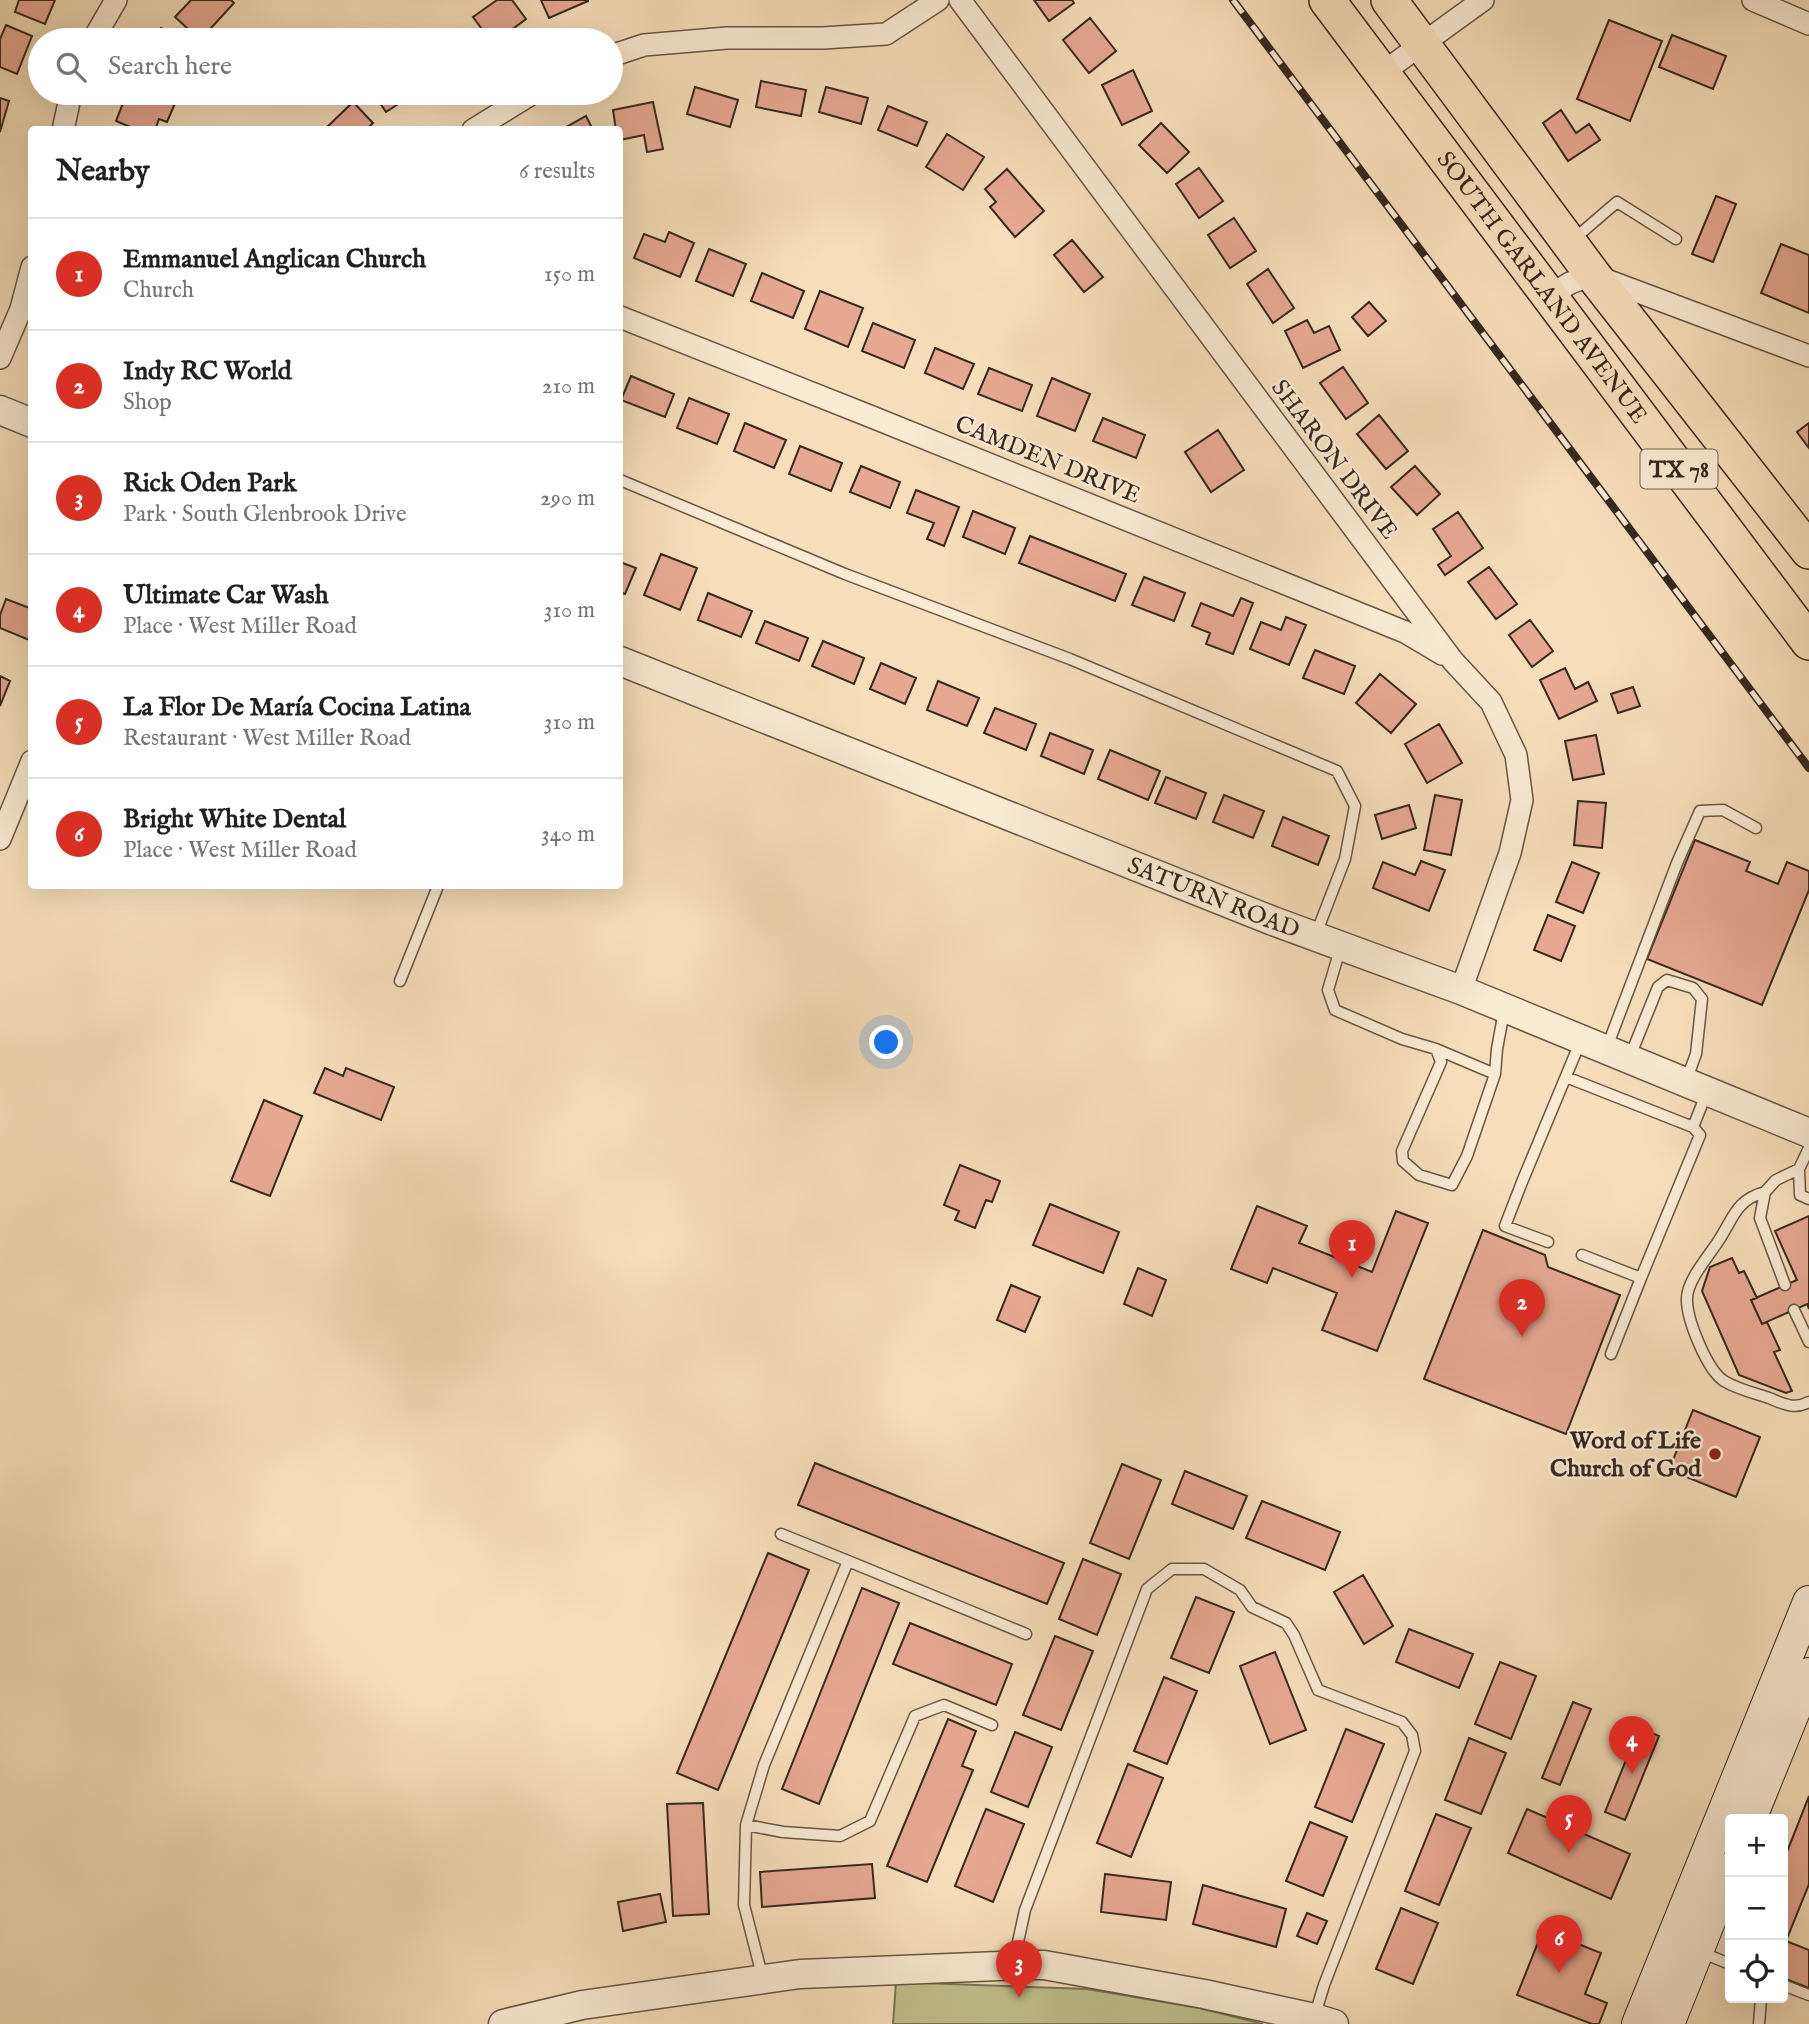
<!DOCTYPE html>
<html lang="en">
<head>
<meta charset="utf-8">
<style>
  body { margin:0; font-family:"IM FELL English",serif; background:#f6f6f6; color:#202124 }
  .controls { position:absolute; right:21px; bottom:21px; display:grid; overflow:hidden; border-radius:7px; box-shadow:0 7px 28px #0002 }
  .controls button { width:63px; height:63px; display:grid; place-items:center; padding:0; border:0; border-bottom:2px solid #e0e0e0; background:#fff; color:#202124; font:35px sans-serif }
  .you { position:absolute; left:887px; top:1043px; width:24px; height:24px; margin:-18px; border:5px solid #fff; border-radius:50%; background:#1a73e8; box-shadow:0 0 0 10px #1a73e833 }
  .badge { display:grid; place-items:center; width:46px; height:46px; border-radius:50%; background:#d93025; color:#fff; font-size:23px; font-weight:700 }
  .pin { position:absolute; translate:-50% -58px; filter:drop-shadow(0 2px 4px #0008) }
  .pin::after { content:''; position:absolute; top:37px; width:24px; height:21px; background:inherit; clip-path:polygon(0 0,100% 0,50% 100%) }
  .list { margin:0; padding:0; list-style:none }
  h2 { display:flex; justify-content:space-between; align-items:center; height:91px; margin:0; padding:0 28px; font-size:30px }
  h2 small { font-size:23px; font-weight:400; color:#757577 }
  .list li { display:grid; grid-template-columns:46px 1fr auto; gap:21px; align-items:center; box-sizing:border-box; height:112px; padding:0 28px; border-top:2px solid #e0e0e0 }
  .list b { display:block; font-size:26px; white-space:nowrap }
  .list p { margin:0; font-size:23px; white-space:nowrap; color:#757577 }
  .list em { font-size:23px; font-style:normal; color:#757577 }
  .icon { flex:none; width:38px; height:38px; fill:none; stroke:currentColor; stroke-width:2; stroke-linecap:round; stroke-linejoin:round }
  .map { position:relative; flex:none; width:1809px; height:2024px; overflow:hidden }
  .search { position:absolute; background:#fff; box-shadow:0 7px 28px #0002; left:28px; top:28px; width:595px; height:77px; display:flex; align-items:center; gap:18px; box-sizing:border-box; padding:0 24px; border-radius:38px; color:#757577; font-size:26px }
  .panel { position:absolute; background:#fff; box-shadow:0 7px 28px #0002; left:28px; top:126px; width:595px; height:763px; border-radius:7px }
  .map>svg:first-child { display:block }
  .green { fill:#bfc08d; stroke:#7a7455; stroke-width:2 }
  .building { fill:#e7a892; stroke:#35281d; stroke-width:2 }
  .lines { fill:none; stroke-linecap:round; stroke-linejoin:round }
  .service-casing { stroke:#655644; stroke-width:13 }
  .minor-casing { stroke:#655644; stroke-width:24 }
  .tertiary-casing { stroke:#655644; stroke-width:31 }
  .secondary-casing { stroke:#35281d; stroke-width:34 }
  .primary-casing { stroke:#35281d; stroke-width:38 }
  .service { stroke:#f9ead2; stroke-width:10 }
  .minor { stroke:#f9ead2; stroke-width:21 }
  .tertiary { stroke:#f9ead2; stroke-width:28 }
  .secondary { stroke:#f9ead2; stroke-width:32 }
  .primary { stroke:#f6deba; stroke-width:35 }
  .rail-casing { stroke:#35281d; stroke-width:8 }
  .rail { stroke:#f9ead2; stroke-width:5; stroke-dasharray:16; stroke-linecap:butt }
  .poi-dot { fill:#8f2418; stroke:#f9ead2; stroke-width:2.5 }
  .labels { text-anchor:middle; stroke-width:5; stroke-linejoin:round; paint-order:stroke }
  .shield { fill:#f9ead2; stroke:#706253; stroke-width:2 }
  .shield-label { font-size:23px; font-weight:bold; fill:#35281d }
  .street-label { font-size:24px; fill:#35281d; stroke:#f9ead2 }
  .poi-label { font-size:24px; font-weight:bold; fill:#35281d; stroke:#f9ead2; text-anchor:end }
</style>
</head>
<body>
<div class="map">
<svg width="1809" height="2024" viewBox="0 0 1809 2024">
  <rect width="100%" height="100%" fill="#f6deba"/>
  <filter id="stains"><feTurbulence type="fractalNoise" baseFrequency=".00286" numOctaves="4"/><feColorMatrix values="0 0 0 0 .2 0 0 0 0 .09 0 0 0 0 .02 0 0 0 .5 -.17"/></filter>
  <radialGradient id="worn" r=".72"><stop offset=".6" stop-color="#630" stop-opacity="0"/><stop offset="1" stop-color="#630" stop-opacity=".3"/></radialGradient>
  <path class="green" d="M 896,1982 L 1087,1989 L 1199,2008 L 1263,2024 L 893,2024 Z"/>
  <path class="building" d="M 19,0 L 55,0 L 45,24 L 15,12 Z
    M 191,0 L 231,0 L 234,3 L 200,40 L 175,17 Z
    M 497,0 L 512,0 L 526,19 L 498,40 L 490,40 L 473,17 Z
    M 541,0 L 588,0 L 588,1 L 549,18 Z
    M 1034,0 L 1072,0 L 1074,3 L 1049,21 Z
    M 1090,18 L 1116,51 L 1089,73 L 1063,40 Z
    M 1609,20 L 1662,41 L 1630,121 L 1577,99 Z
    M 6,25 L 32,36 L 17,74 L 0,67 L 0,39 Z
    M 161,28 L 183,40 L 153,40 Z
    M 463,32 L 469,40 L 450,40 Z
    M 1672,35 L 1726,56 L 1713,89 L 1659,67 Z
    M 1133,70 L 1152,111 L 1122,125 L 1102,85 Z
    M 761,81 L 806,90 L 801,116 L 756,107 Z
    M 695,87 L 738,100 L 730,127 L 687,114 Z
    M 826,87 L 868,98 L 861,124 L 819,112 Z
    M 127,93 L 157,93 L 176,101 L 167,122 L 159,119 L 155,130 L 137,130 L 116,121 Z
    M 373,93 L 415,93 L 386,112 Z
    M 0,98 L 9,101 L 0,132 Z
    M 353,102 L 373,123 L 366,130 L 324,130 Z
    M 653,102 L 663,149 L 647,152 L 644,135 L 620,140 L 620,130 L 616,130 L 613,110 Z
    M 888,106 L 927,122 L 917,146 L 878,130 Z
    M 1561,110 L 1576,133 L 1589,124 L 1600,140 L 1568,161 L 1543,123 Z
    M 586,116 L 593,130 L 561,130 Z
    M 1161,123 L 1189,152 L 1167,173 L 1139,145 Z
    M 947,134 L 984,157 L 963,190 L 926,167 Z
    M 1199,168 L 1223,201 L 1199,218 L 1176,184 Z
    M 1007,169 L 1044,211 L 1015,237 L 990,207 L 996,202 L 985,189 Z
    M 1716,196 L 1736,204 L 1713,262 L 1692,254 Z
    M 1234,218 L 1256,251 L 1230,268 L 1208,235 Z
    M 669,232 L 694,243 L 680,277 L 634,258 L 644,234 L 665,242 Z
    M 1072,240 L 1103,277 L 1084,292 L 1054,255 Z
    M 1781,244 L 1809,255 L 1809,313 L 1761,293 Z
    M 709,249 L 746,264 L 733,296 L 696,281 Z
    M 1268,269 L 1294,308 L 1273,323 L 1247,284 Z
    M 762,273 L 804,291 L 793,318 L 751,301 Z
    M 820,291 L 863,308 L 848,347 L 805,329 Z
    M 1369,302 L 1386,321 L 1368,336 L 1352,317 Z
    M 1307,320 L 1314,333 L 1329,326 L 1340,350 L 1303,368 L 1285,331 Z
    M 873,323 L 915,340 L 904,368 L 862,351 Z
    M 935,348 L 974,364 L 963,389 L 925,373 Z
    M 1343,367 L 1368,403 L 1346,419 L 1320,383 Z
    M 989,368 L 1032,385 L 1022,411 L 978,394 Z
    M 631,376 L 674,394 L 665,417 L 621,400 Z
    M 1052,378 L 1090,394 L 1075,431 L 1037,416 Z
    M 689,398 L 729,414 L 717,444 L 677,428 Z
    M 1379,415 L 1408,451 L 1386,469 L 1357,434 Z
    M 1103,418 L 1145,435 L 1136,458 L 1093,441 Z
    M 745,423 L 786,440 L 774,468 L 734,451 Z
    M 1809,423 L 1809,448 L 1797,432 Z
    M 1218,430 L 1244,470 L 1211,492 L 1185,452 Z
    M 800,446 L 842,463 L 831,491 L 789,474 Z
    M 861,466 L 900,482 L 890,508 L 850,492 Z
    M 1415,466 L 1440,494 L 1417,515 L 1391,487 Z
    M 916,490 L 959,507 L 944,546 L 927,539 L 934,523 L 907,513 Z
    M 973,511 L 1015,528 L 1005,554 L 963,537 Z
    M 1458,512 L 1483,548 L 1445,575 L 1438,565 L 1451,556 L 1433,529 Z
    M 1030,536 L 1126,574 L 1115,601 L 1019,563 Z
    M 661,554 L 697,568 L 680,610 L 644,595 Z
    M 620,562 L 636,568 L 625,594 L 620,592 Z
    M 1489,567 L 1517,604 L 1496,619 L 1468,582 Z
    M 1144,577 L 1185,593 L 1174,621 L 1132,605 Z
    M 708,593 L 752,611 L 741,637 L 698,620 Z
    M 1241,598 L 1253,603 L 1233,654 L 1206,644 L 1210,633 L 1192,626 L 1201,603 L 1233,616 Z
    M 6,599 L 32,609 L 32,632 L 29,640 L 0,628 L 0,615 Z
    M 1286,617 L 1306,625 L 1289,665 L 1250,649 L 1261,622 L 1281,630 Z
    M 1530,620 L 1553,651 L 1532,667 L 1509,635 Z
    M 765,621 L 808,638 L 799,661 L 756,643 Z
    M 823,641 L 864,658 L 854,684 L 812,666 Z
    M 1315,650 L 1355,666 L 1344,694 L 1303,678 Z
    M 881,663 L 916,678 L 905,704 L 870,689 Z
    M 1565,668 L 1575,689 L 1588,682 L 1597,701 L 1559,719 L 1540,680 Z
    M 1380,674 L 1416,704 L 1391,733 L 1356,703 Z
    M 0,676 L 10,681 L 0,706 Z
    M 938,681 L 979,698 L 967,726 L 927,710 Z
    M 1633,687 L 1640,706 L 1618,713 L 1611,694 Z
    M 995,708 L 1036,724 L 1026,750 L 984,733 Z
    M 1439,724 L 1462,763 L 1427,783 L 1405,744 Z
    M 1050,733 L 1093,750 L 1084,774 L 1041,756 Z
    M 1596,735 L 1604,774 L 1573,780 L 1565,741 Z
    M 1110,750 L 1160,771 L 1148,800 L 1098,779 Z
    M 1166,777 L 1206,793 L 1196,819 L 1155,803 Z
    M 1224,795 L 1264,811 L 1253,838 L 1213,822 Z
    M 1435,795 L 1462,800 L 1451,855 L 1424,850 Z
    M 1578,801 L 1606,803 L 1602,848 L 1574,845 Z
    M 1409,805 L 1416,828 L 1382,839 L 1375,815 Z
    M 1283,817 L 1329,836 L 1318,865 L 1272,846 Z
    M 1695,840 L 1750,862 L 1746,871 L 1778,884 L 1787,862 L 1809,871 L 1809,890 L 1762,1005 L 1647,959 Z
    M 1421,861 L 1445,870 L 1429,911 L 1373,888 L 1383,862 L 1415,875 Z
    M 1572,862 L 1599,873 L 1583,913 L 1556,902 Z
    M 1548,915 L 1575,926 L 1561,961 L 1534,950 Z
    M 325,1068 L 343,1076 L 346,1068 L 394,1087 L 381,1120 L 314,1093 Z
    M 264,1100 L 302,1116 L 270,1196 L 231,1181 Z
    M 960,1165 L 1000,1181 L 992,1202 L 986,1200 L 975,1228 L 955,1220 L 959,1211 L 944,1205 Z
    M 1050,1204 L 1119,1232 L 1103,1273 L 1033,1245 Z
    M 1257,1206 L 1307,1226 L 1299,1243 L 1372,1272 L 1396,1211 L 1428,1223 L 1377,1351 L 1322,1330 L 1337,1293 L 1273,1268 L 1267,1283 L 1231,1269 Z
    M 1809,1216 L 1809,1309 L 1807,1304 L 1762,1324 L 1751,1300 L 1797,1280 L 1775,1231 Z
    M 1483,1230 L 1545,1255 L 1548,1267 L 1620,1295 L 1566,1434 L 1424,1379 Z
    M 1732,1258 L 1739,1273 L 1744,1271 L 1757,1298 L 1751,1300 L 1762,1324 L 1767,1322 L 1780,1350 L 1774,1352 L 1792,1391 L 1786,1393 L 1739,1375 L 1702,1291 L 1710,1267 Z
    M 1138,1268 L 1166,1280 L 1152,1316 L 1124,1304 Z
    M 1011,1285 L 1040,1297 L 1025,1332 L 997,1320 Z
    M 1693,1410 L 1760,1437 L 1736,1497 L 1669,1470 Z
    M 815,1463 L 1064,1563 L 1047,1604 L 798,1505 Z
    M 1122,1464 L 1161,1480 L 1129,1559 L 1090,1543 Z
    M 1185,1471 L 1247,1496 L 1233,1529 L 1172,1504 Z
    M 1262,1501 L 1340,1532 L 1325,1570 L 1246,1538 Z
    M 768,1553 L 809,1570 L 718,1790 L 677,1773 Z
    M 1083,1559 L 1121,1574 L 1097,1635 L 1059,1619 Z
    M 1363,1575 L 1393,1626 L 1364,1644 L 1334,1592 Z
    M 862,1588 L 899,1603 L 819,1804 L 782,1789 Z
    M 1196,1597 L 1234,1612 L 1209,1673 L 1171,1658 Z
    M 910,1623 L 1012,1664 L 996,1705 L 893,1664 Z
    M 1409,1629 L 1473,1654 L 1459,1688 L 1396,1662 Z
    M 1055,1636 L 1093,1651 L 1061,1730 L 1023,1715 Z
    M 1275,1652 L 1306,1730 L 1270,1744 L 1240,1666 Z
    M 1500,1662 L 1536,1676 L 1511,1739 L 1475,1724 Z
    M 1164,1677 L 1197,1691 L 1167,1764 L 1134,1751 Z
    M 1573,1702 L 1591,1709 L 1560,1785 L 1542,1778 Z
    M 948,1719 L 976,1731 L 962,1766 L 973,1770 L 927,1882 L 887,1866 Z
    M 1639,1728 L 1659,1736 L 1625,1820 L 1605,1812 Z
    M 1346,1729 L 1384,1744 L 1352,1822 L 1315,1807 Z
    M 1015,1732 L 1052,1747 L 1028,1807 L 991,1792 Z
    M 1469,1738 L 1506,1753 L 1481,1814 L 1445,1800 Z
    M 1128,1764 L 1163,1778 L 1131,1857 L 1097,1843 Z
    M 1809,1796 L 1809,1884 L 1786,1941 L 1809,1950 L 1809,1988 L 1783,1978 L 1783,1862 Z
    M 703,1803 L 709,1914 L 673,1916 L 667,1804 Z
    M 986,1809 L 1024,1824 L 993,1902 L 955,1886 Z
    M 1527,1809 L 1630,1854 L 1611,1899 L 1508,1853 Z
    M 1436,1814 L 1471,1828 L 1439,1905 L 1405,1891 Z
    M 1310,1822 L 1347,1837 L 1323,1896 L 1286,1881 Z
    M 872,1864 L 875,1898 L 762,1907 L 760,1872 Z
    M 1105,1874 L 1171,1882 L 1166,1920 L 1101,1912 Z
    M 1203,1885 L 1286,1909 L 1276,1947 L 1193,1924 Z
    M 660,1894 L 666,1922 L 623,1931 L 618,1902 Z
    M 1401,1908 L 1438,1923 L 1413,1984 L 1376,1969 Z
    M 1307,1913 L 1327,1921 L 1317,1944 L 1297,1936 Z
    M 1543,1930 L 1601,1953 L 1585,1994 L 1607,2003 L 1599,2024 L 1592,2024 L 1517,1995 Z"/>
  <g class="lines">
    <g class="service-casing">
      <path id="service" d="M 1574,239 L 1617,202 L 1676,239
        M 620,480 L 845,574 L 1070,659 L 1337,771 L 1355,806 L 1345,859 L 1316,934
        M 1341,946 L 1328,990 L 1335,1010 L 1402,1039 L 1436,1049 L 1441,1062 L 1402,1151 L 1403,1161 L 1419,1175 L 1452,1185 L 1467,1156 L 1495,1074 L 1497,1049 L 1504,1011
        M 400,981 L 438,886
        M 1607,1047 L 1677,863 L 1700,811 L 1723,810 L 1756,828
        M 1436,1049 L 1495,1074
        M 1629,1059 L 1658,987 L 1667,980 L 1693,988 L 1702,999 L 1696,1054 L 1686,1081
        M 1566,1077 L 1693,1127
        M 1809,1148 L 1799,1169 L 1800,1195 L 1809,1199
        M 1765,1192 C 1736,1200 1734,1217 1719,1240 C 1709,1256 1686,1281 1687,1300 C 1687,1320 1707,1370 1724,1381 C 1737,1389 1754,1393 1769,1398 C 1784,1404 1794,1410 1809,1402
        M 1548,1242 L 1505,1226 L 1522,1182 L 1581,1040
        M 1582,1255 L 1641,1278 L 1700,1135 L 1693,1127 L 1707,1092
        M 1785,1285 L 1760,1218 L 1765,1192 L 1776,1180 L 1799,1169
        M 1794,1310 L 1809,1342
        M 1611,1354 L 1641,1278
        M 781,1534 L 848,1561
        M 746,1825 L 783,1832 L 840,1836 L 870,1821 L 915,1716 L 944,1705 L 992,1725
        M 1700,1952 L 1730,1964
        M 1025,1963 L 1018,1942 L 1025,1910 L 1147,1589 L 1172,1569 L 1204,1569 L 1240,1590 L 1252,1607 L 1286,1623 L 1294,1635 L 1318,1690 L 1402,1722 L 1412,1735 L 1415,1751 L 1324,1985 L 1314,2018
        M 763,1979 L 744,1905 L 746,1825 L 764,1765 L 848,1561 L 1026,1634
        M 1783,1985 L 1809,1995
        M 1759,2024 L 1761,1998"/>
    </g>
    <g class="minor-casing">
      <path id="minor" d="M 960,0 L 1453,661 L 1491,702 L 1516,755 L 1522,800 L 1510,853 L 1461,990
        M 1753,0 L 1809,24
        M 93,40 L 116,0
        M 611,56 L 644,45 L 727,38 L 823,38 L 886,34 L 938,0
        M 1382,73 L 1483,0
        M 63,130 L 71,93
        M 473,130 L 533,93
        M 1549,296 L 1570,283 L 1593,275 L 1809,356
        M 620,317 L 867,415 L 1405,632 L 1442,654
        M 0,358 L 21,309 L 32,267
        M 0,839 L 32,761"/>
    </g>
    <g class="tertiary-casing">
      <g id="tertiary">
        <path d="M 0,410 L 32,423"/>
        <path id="s1" d="M 620,661 L 1273,921 L 1461,990 L 1809,1133"/>
        <path d="M 503,2024 L 582,2005 L 800,1974 L 1025,1965 L 1044,1965 L 1204,1994 L 1314,2018 L 1334,2024"/>
      </g>
    </g>
    <g class="secondary-casing">
      <path id="secondary" d="M 1750,1819 L 1809,1674
        M 1638,2024 L 1809,1602
        M 1668,2024 L 1730,1869"/>
    </g>
    <g class="primary-casing">
      <g id="primary">
        <path id="s2" d="M 1327,0 L 1809,642"/>
        <path d="M 1389,0 L 1593,275 L 1809,551"/>
      </g>
    </g>
    <use href="#service" class="service"/>
    <use href="#minor" class="minor"/>
    <use href="#tertiary" class="tertiary"/>
    <use href="#secondary" class="secondary"/>
    <use href="#primary" class="primary"/>
    <g class="rail-casing">
      <path id="rail" d="M 1233,0 L 1809,768"/>
    </g>
    <use href="#rail" class="rail"/>
  </g>
  <circle class="poi-dot" cx="1715" cy="1454" r="7"/>
  <g class="labels">
    <rect class="shield" x="1640.5" y="449.5" width="77" height="39" rx="5"/>
    <g class="shield-label">
      <text x="1679" y="477">TX 78</text>
    </g>
    <g class="street-label">
      <text dy="8" stroke="none"><textPath href="#s2" startOffset="359">SOUTH GARLAND AVENUE</textPath></text>
      <text transform="translate(1048 459) rotate(22)" y="8">CAMDEN DRIVE</text>
      <text transform="translate(1335 459) rotate(53)" y="8">SHARON DRIVE</text>
      <text dy="8" stroke="none"><textPath href="#s1" startOffset="639">SATURN ROAD</textPath></text>
    </g>
    <g class="poi-label">
      <text x="1701" y="1448">Word of Life<tspan x="1701" dy="28">Church of God</tspan></text>
    </g>
  </g>
  <rect width="100%" height="100%" filter="url(#stains)"/>
  <rect width="100%" height="100%" fill="url(#worn)"/>
</svg>
<div class="controls">
<button>+</button>
<button>−</button>
<button><svg class="icon" aria-label="locate" viewBox="0 0 24 24"><circle cx="12" cy="12" r="6"/><path d="M12 2v4M12 18v4M2 12h4M18 12h4"/></svg></button>
</div>
<div class="you"></div>
<div class="pin badge" style="left:1352px;top:1278px">1</div>
<div class="pin badge" style="left:1522px;top:1337px">2</div>
<div class="pin badge" style="left:1019px;top:1998px">3</div>
<div class="pin badge" style="left:1632px;top:1774px">4</div>
<div class="pin badge" style="left:1569px;top:1853px">5</div>
<div class="pin badge" style="left:1559px;top:1973px">6</div>
<div class="search"><svg class="icon" aria-label="search" viewBox="0 0 24 24"><circle cx="10" cy="10" r="6"/><path d="M15 15l6 6"/></svg>Search here</div>
<section class="panel">
<h2>Nearby<small>6 results</small></h2>
<ul class="list">
<li><span class="badge">1</span><div><b>Emmanuel Anglican Church</b><p>Church</p></div><em>150 m</em></li>
<li><span class="badge">2</span><div><b>Indy RC World</b><p>Shop</p></div><em>210 m</em></li>
<li><span class="badge">3</span><div><b>Rick Oden Park</b><p>Park · South Glenbrook Drive</p></div><em>290 m</em></li>
<li><span class="badge">4</span><div><b>Ultimate Car Wash</b><p>Place · West Miller Road</p></div><em>310 m</em></li>
<li><span class="badge">5</span><div><b>La Flor De María Cocina Latina</b><p>Restaurant · West Miller Road</p></div><em>310 m</em></li>
<li><span class="badge">6</span><div><b>Bright White Dental</b><p>Place · West Miller Road</p></div><em>340 m</em></li>
</ul>
</section>
</div>
</body>
</html>
